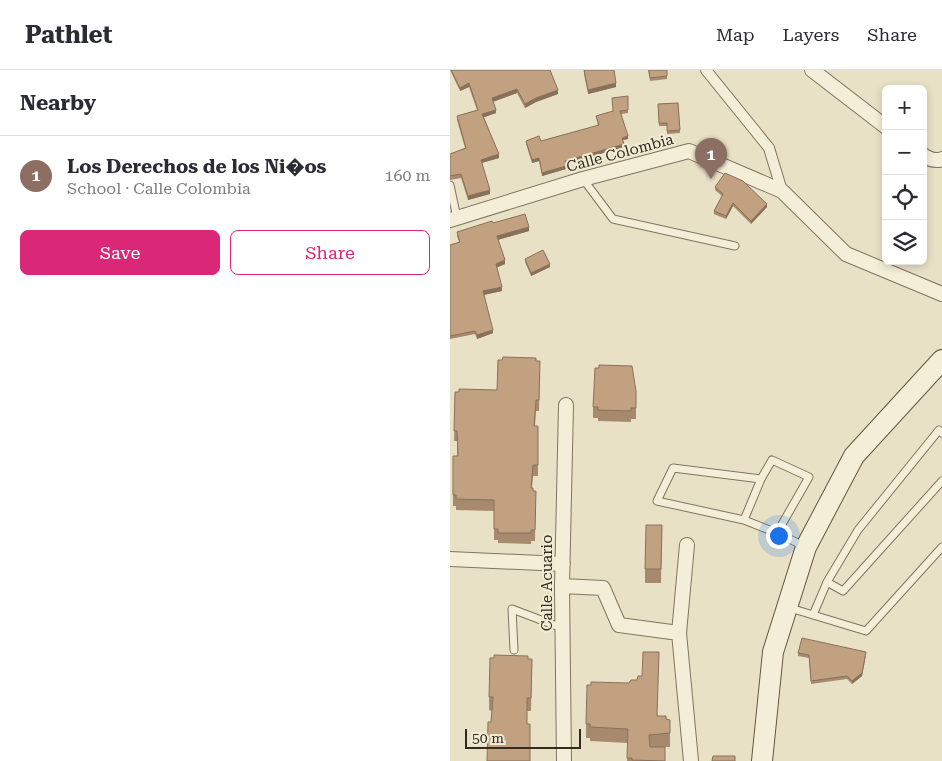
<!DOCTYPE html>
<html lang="en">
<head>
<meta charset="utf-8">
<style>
  body { margin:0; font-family:"Roboto Serif",serif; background:#f7f7f7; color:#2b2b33 }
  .controls { position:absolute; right:15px; top:15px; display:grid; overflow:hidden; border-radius:8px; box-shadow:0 2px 8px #0003 }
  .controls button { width:45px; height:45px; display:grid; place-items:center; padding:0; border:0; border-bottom:1px solid #e1e1e2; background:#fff; color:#2b2b33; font:25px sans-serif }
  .scale { position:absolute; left:15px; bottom:12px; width:116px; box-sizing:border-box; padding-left:5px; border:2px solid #342b20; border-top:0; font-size:14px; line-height:18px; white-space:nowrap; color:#342b20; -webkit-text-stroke:4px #f1ebd4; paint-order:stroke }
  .you { position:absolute; left:328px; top:465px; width:18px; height:18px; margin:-12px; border:4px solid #fff; border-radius:50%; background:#1a73e8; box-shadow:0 0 0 8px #1a73e833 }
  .badge { display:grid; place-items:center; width:32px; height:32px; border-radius:50%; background:#db2777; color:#fff; font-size:16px; font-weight:700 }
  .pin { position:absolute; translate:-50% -41px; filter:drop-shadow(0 1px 2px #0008) }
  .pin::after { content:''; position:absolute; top:26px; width:18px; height:15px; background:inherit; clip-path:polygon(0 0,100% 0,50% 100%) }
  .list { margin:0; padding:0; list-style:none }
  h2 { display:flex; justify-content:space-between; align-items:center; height:65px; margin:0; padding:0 20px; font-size:21px }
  h2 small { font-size:16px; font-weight:400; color:#7c7c81 }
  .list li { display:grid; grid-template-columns:32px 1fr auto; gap:15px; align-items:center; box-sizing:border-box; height:80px; padding:0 20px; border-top:1px solid #e1e1e2 }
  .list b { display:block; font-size:19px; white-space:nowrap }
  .list p { margin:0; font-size:16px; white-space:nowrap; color:#7c7c81 }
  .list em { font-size:16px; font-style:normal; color:#7c7c81 }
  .actions { display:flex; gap:10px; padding:15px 20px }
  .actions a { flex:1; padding:11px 0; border:1px solid #db2777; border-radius:8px; text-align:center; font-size:18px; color:#db2777 }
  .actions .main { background:#db2777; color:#fff }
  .icon { flex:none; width:28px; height:28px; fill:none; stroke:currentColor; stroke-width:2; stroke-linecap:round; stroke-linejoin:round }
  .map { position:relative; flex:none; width:492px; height:691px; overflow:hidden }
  header { display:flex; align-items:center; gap:30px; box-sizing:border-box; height:70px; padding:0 25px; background:#fff; border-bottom:1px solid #e1e1e2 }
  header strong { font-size:24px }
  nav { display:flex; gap:28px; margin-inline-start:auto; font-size:18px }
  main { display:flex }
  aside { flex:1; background:#fff }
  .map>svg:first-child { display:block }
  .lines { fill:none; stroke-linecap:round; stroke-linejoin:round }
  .service-casing { stroke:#82745e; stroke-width:9 }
  .pedestrian-casing { stroke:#82745e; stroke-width:12 }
  .minor-casing { stroke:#82745e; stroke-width:16 }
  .secondary-casing { stroke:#635541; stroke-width:22 }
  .service { stroke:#f4eed8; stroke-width:7 }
  .pedestrian { stroke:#f4eed8; stroke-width:10 }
  .minor { stroke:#f4eed8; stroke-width:14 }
  .secondary { stroke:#f4eed8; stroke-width:20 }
  .wall { fill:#a78a6e }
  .shaded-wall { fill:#88715a }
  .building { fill:#c2a180; stroke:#88715a }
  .labels { text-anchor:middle; stroke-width:4; stroke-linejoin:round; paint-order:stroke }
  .street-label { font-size:15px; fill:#342b20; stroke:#f1ebd4 }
</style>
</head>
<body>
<header>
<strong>Pathlet</strong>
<nav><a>Map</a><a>Layers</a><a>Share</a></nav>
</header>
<main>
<aside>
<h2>Nearby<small></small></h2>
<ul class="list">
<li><span class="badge" style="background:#8d6e63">1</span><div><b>Los Derechos de los Ni�os</b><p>School · Calle Colombia</p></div><em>160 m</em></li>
</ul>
<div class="actions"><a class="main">Save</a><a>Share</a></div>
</aside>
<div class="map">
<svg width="492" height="691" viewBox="0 0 492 691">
  <rect width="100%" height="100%" fill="#e9e1c6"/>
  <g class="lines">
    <g class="service-casing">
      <path id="service" d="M 133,109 L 163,149 L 285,176
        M 0,115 L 7,148
        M 294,450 L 311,409
        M 327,463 L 359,407 L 322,390 L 311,409 L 223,398 L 207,431 L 294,450 L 327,463 L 356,477
        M 377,512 L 393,521 L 492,411
        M 340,538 L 416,561 L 492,477
        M 363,545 L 377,512 L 408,460 L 489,360 L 492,363
        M 64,580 L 62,539 L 112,558"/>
    </g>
    <g class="pedestrian-casing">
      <path id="pedestrian" d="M 256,0 L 319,78 L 332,121"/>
    </g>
    <g class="minor-casing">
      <path id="minor" d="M 362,0 L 436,57
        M 473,85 C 479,89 485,92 492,89
        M 0,150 L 133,109 L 239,81 L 332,121 L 396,184 L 492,224
        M 237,475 L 229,563 L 241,691
        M 0,489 L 113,494
        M 112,516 L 153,518 L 169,555 L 229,563
        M 114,691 L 112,516 L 116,335"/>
    </g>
    <g class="secondary-casing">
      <path id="secondary" d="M 312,691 L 323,582 L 356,477 L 404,386 L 492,290"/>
    </g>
    <use href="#service" class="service"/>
    <use href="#pedestrian" class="pedestrian"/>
    <use href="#minor" class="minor"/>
    <use href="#secondary" class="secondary"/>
  </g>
  <path class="wall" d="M 0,0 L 100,0 L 108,24 L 86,32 L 75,38 L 67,23 L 43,32 L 46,43 L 34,47 L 49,88 L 32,93 L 40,124 L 18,130 L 11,108 L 0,110 L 0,84 L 15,78 L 7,50 L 7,46 L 27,40 L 19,17 L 10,21 Z
    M 134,0 L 166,17 L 138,24 L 134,4 Z
    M 198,0 L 217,0 L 217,9 L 200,11 Z
    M 178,26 L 178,43 L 171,44 L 178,69 L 173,70 L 174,77 L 116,94 L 116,99 L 92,106 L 89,91 L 82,93 L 76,74 L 76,71 L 91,71 L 148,56 L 146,46 L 163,41 Z
    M 228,33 L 230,63 L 217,64 L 217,56 L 209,56 L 208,34 Z
    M 265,117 L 317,137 L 301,154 L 283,136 L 276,149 L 264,144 L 264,141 L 272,126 L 265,120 Z
    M 43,153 L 79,161 L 48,170 L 55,194 L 47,197 L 52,221 L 34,225 L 43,263 L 27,269 L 25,264 L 0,269 L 0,175 L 9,172 L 7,166 L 7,162 Z
    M 75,189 L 100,197 L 81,206 L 75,192 Z
    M 86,291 L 90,302 L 89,341 L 86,341 L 85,356 L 88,356 L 88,406 L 83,406 L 82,418 L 83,421 L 86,421 L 85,471 L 81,471 L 81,474 L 48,473 L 48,470 L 44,470 L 44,441 L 6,440 L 6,436 L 3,436 L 3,386 L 7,386 L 7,371 L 4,371 L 5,322 L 47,320 Z
    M 186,321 L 186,349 L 181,349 L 181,352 L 148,351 L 148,348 L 143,348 L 143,337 Z
    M 212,455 L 211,513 L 195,513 L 195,499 Z
    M 348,583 L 416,585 L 412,606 L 402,614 L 397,609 L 361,614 L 359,588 L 348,586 Z
    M 78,589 L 82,589 L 81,641 L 77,641 L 41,652 L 42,641 L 39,640 L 39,627 Z
    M 187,610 L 208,646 L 216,649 L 220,650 L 220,677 L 213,677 L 215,691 L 177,691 L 178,673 L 140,671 L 140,668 L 136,668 L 136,654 L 179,613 Z"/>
  <path class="shaded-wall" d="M 19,13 L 19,17 L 10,21 L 10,18 Z
    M 166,13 L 166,17 L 138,24 L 138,20 Z
    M 67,19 L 67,23 L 42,32 L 42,28 Z
    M 108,20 L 108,24 L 86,32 L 75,38 L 75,34 L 86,28 Z
    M 46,40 L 46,43 L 32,48 L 32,44 Z
    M 178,66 L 178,69 L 172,70 L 172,68 Z
    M 174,74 L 174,77 L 115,94 L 115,91 Z
    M 49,84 L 49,88 L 31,93 L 31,90 Z
    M 89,88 L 89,91 L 82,93 L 82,90 Z
    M 116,96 L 116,99 L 92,106 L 92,103 Z
    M 40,120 L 40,124 L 18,130 L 18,126 Z
    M 283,133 L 283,136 L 276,149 L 276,146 Z
    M 317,134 L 317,137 L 301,154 L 301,151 Z
    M 79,157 L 79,161 L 47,170 L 47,166 Z
    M 55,190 L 55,194 L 46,198 L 46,194 Z
    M 100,194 L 100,197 L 81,206 L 81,203 Z
    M 52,217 L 52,221 L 33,225 L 33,221 Z
    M 43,260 L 43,263 L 27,269 L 27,265 Z
    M 416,582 L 412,606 L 402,614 L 402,611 Z"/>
  <path class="building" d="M 1,0 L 100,0 L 108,20 L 86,28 L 75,34 L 67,19 L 42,28 L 46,40 L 32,44 L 49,84 L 31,90 L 40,120 L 18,126 L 11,104 L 0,106 L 0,84 L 16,78 L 7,46 L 28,40 L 19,13 L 10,18 Z
    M 134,0 L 164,0 L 166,13 L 138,20 Z
    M 199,0 L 217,0 L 217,6 L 200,8 Z
    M 178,26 L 178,40 L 170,41 L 178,66 L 172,68 L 174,74 L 115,91 L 116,96 L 92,103 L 89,88 L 82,90 L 76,71 L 89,66 L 91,71 L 149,55 L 146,46 L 163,41 L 162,28 Z
    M 228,33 L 230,60 L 217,61 L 217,53 L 209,53 L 208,34 Z
    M 275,103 L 293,111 L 317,134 L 301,151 L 283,133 L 276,146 L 264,141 L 273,124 L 265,117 Z
    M 75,144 L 79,157 L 47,166 L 55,190 L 46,194 L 52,217 L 33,221 L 43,260 L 27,265 L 25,261 L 0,266 L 0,175 L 10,172 L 7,162 L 42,151 L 43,153 Z
    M 93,180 L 100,194 L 81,203 L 75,189 Z
    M 53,287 L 86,288 L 86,291 L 90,291 L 89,330 L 86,330 L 84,356 L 88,356 L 88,395 L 83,395 L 81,418 L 83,418 L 83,421 L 86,421 L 85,460 L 81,460 L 81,463 L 48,463 L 48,459 L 44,459 L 44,430 L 6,429 L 6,425 L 3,425 L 3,386 L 8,386 L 7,361 L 4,361 L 5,322 L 9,322 L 9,319 L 47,320 L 48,290 L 52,290 Z
    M 149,295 L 182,296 L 186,321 L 186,338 L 181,338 L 181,341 L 148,340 L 148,337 L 143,337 L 145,298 L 149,298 Z
    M 196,455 L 212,455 L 211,499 L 195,499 Z
    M 352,568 L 416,582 L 412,603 L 402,611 L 397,606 L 361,611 L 359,585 L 348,583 Z
    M 193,582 L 209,582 L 207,646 L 216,646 L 216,649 L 220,650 L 220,663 L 199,665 L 200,677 L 215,677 L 215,691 L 182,690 L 182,688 L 177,688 L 178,659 L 140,657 L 140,654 L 136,654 L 137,615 L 141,615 L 141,612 L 179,613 L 181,610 L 187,610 L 188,606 L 192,606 Z
    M 44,585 L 78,586 L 78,589 L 82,589 L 81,628 L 77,628 L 77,654 L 80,654 L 80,691 L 37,691 L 38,652 L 41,652 L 43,627 L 39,627 L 40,588 L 44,588 Z
    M 263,686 L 285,686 L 285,691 L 262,691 Z"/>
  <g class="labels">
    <g class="street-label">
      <text transform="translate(170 83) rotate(-15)" y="5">Calle Colombia</text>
      <text transform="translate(97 513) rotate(-90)" y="5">Calle Acuario</text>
    </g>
  </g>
</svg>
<div class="controls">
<button>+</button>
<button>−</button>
<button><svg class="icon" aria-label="locate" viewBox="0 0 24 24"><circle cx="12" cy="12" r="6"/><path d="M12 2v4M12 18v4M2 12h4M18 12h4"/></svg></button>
<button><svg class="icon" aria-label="layers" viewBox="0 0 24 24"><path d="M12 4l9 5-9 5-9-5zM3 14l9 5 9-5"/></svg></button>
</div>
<div class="scale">50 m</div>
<div class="you"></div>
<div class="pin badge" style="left:261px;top:109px;background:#8d6e63">1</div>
</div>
</main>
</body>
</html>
